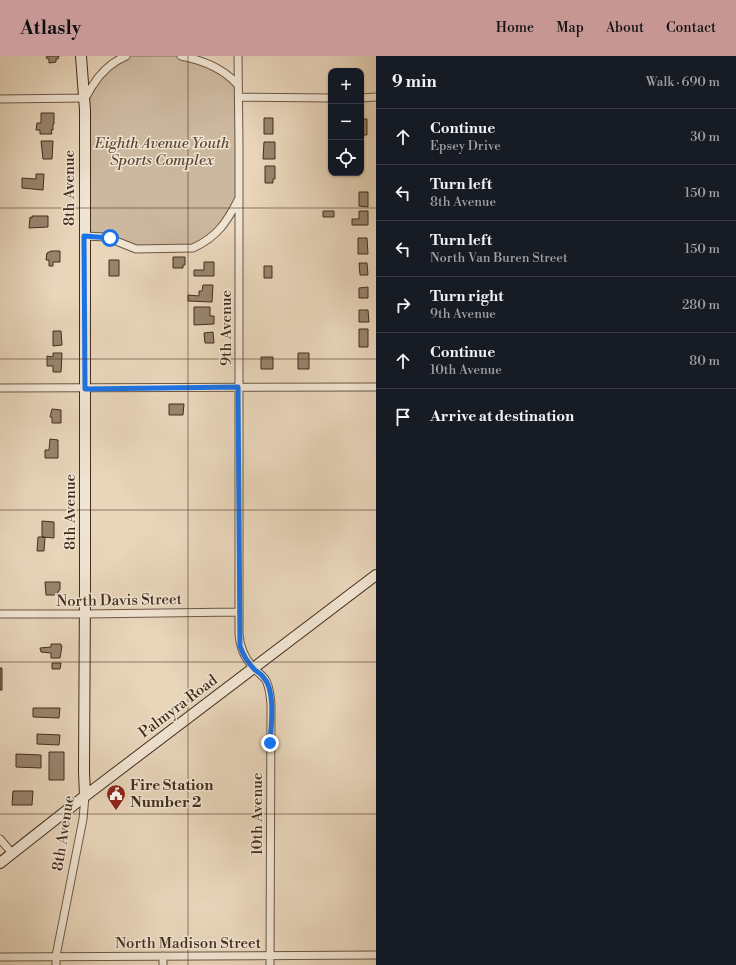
<!DOCTYPE html>
<html lang="en">
<head>
<meta charset="utf-8">
<style>
  body { margin:0; font-family:"Libre Bodoni",serif; background:#20242c; color:#f1f3f6 }
  .controls { position:absolute; right:12px; top:12px; display:grid; overflow:hidden; border-radius:8px; box-shadow:0 1px 3px #0004 }
  .controls button { width:36px; height:36px; display:grid; place-items:center; padding:0; border:0; border-bottom:1px solid #363941; background:#171b24; color:#f1f3f6; font:20px sans-serif }
  .stop { position:absolute; width:12px; height:12px; margin:-9px; border:3px solid #1a73e8; border-radius:50%; background:#fff }
  .stop.end { background:#1a73e8; border-color:#fff; box-shadow:0 1px 4px #0008 }
  .list { margin:0; padding:0; list-style:none }
  h2 { display:flex; justify-content:space-between; align-items:center; height:52px; margin:0; padding:0 16px; font-size:17px }
  h2 small { font-size:13px; font-weight:400; color:#9ea1a6 }
  .list li { display:grid; grid-template-columns:26px 1fr auto; gap:12px; align-items:center; box-sizing:border-box; height:56px; padding:0 16px; border-top:1px solid #363941 }
  .list b { display:block; font-size:15px; white-space:nowrap }
  .list p { margin:0; font-size:13px; white-space:nowrap; color:#9ea1a6 }
  .list em { font-size:13px; font-style:normal; color:#9ea1a6 }
  .icon { flex:none; width:22px; height:22px; fill:none; stroke:currentColor; stroke-width:2; stroke-linecap:round; stroke-linejoin:round }
  .map { position:relative; flex:none; width:376px; height:909px; overflow:hidden }
  header { display:flex; align-items:center; gap:24px; box-sizing:border-box; height:56px; padding:0 20px; background:#c59692; color:#111 }
  header strong { font-size:19px }
  nav { display:flex; gap:22px; margin-inline-start:auto; font-size:14px }
  main { display:flex }
  aside { flex:1; background:#171b24 }
  .map>svg:first-child { display:block }
  .green { fill:#ccb89f; stroke:#87725e }
  .building { fill:#98846e; stroke:#422d1c }
  .lines { fill:none; stroke-linecap:round; stroke-linejoin:round }
  .street-casing { stroke:#6c5744; stroke-width:9 }
  .secondary-casing { stroke:#422d1c; stroke-width:12 }
  .street { stroke:#f0e4d2; stroke-width:7 }
  .secondary { stroke:#f0e4d2; stroke-width:10 }
  .route { stroke:#1a73e8; stroke-width:5 }
  .grid { fill:none; stroke:#422d1c; stroke-width:1; stroke-opacity:0.55 }
  .labels { text-anchor:middle; stroke-width:3; stroke-linejoin:round; paint-order:stroke }
  .park-label { font-size:15px; font-style:italic; fill:#5e4936; stroke:#f0e4d2 }
  .street-label { font-size:15px; fill:#422d1c; stroke:#f0e4d2 }
  .poi-label { font-size:15px; font-weight:bold; fill:#422d1c; stroke:#f0e4d2; text-anchor:start }
</style>
</head>
<body>
<header>
<strong>Atlasly</strong>
<nav><a>Home</a><a>Map</a><a>About</a><a>Contact</a></nav>
</header>
<main>
<div class="map">
<svg width="376" height="909" viewBox="0 0 376 909">
  <rect width="100%" height="100%" fill="#e8d5ba"/>
  <filter id="stains"><feTurbulence type="fractalNoise" baseFrequency=".005" numOctaves="4"/><feColorMatrix values="0 0 0 0 .2 0 0 0 0 .09 0 0 0 0 .02 0 0 0 .5 -.17"/></filter>
  <radialGradient id="worn" r=".72"><stop offset=".6" stop-color="#630" stop-opacity="0"/><stop offset="1" stop-color="#630" stop-opacity=".3"/></radialGradient>
  <path class="green" d="M 127,0 L 177,0 C 202,4 216,16 238,29 L 239,142 L 228,162 L 209,182 L 193,191 L 136,192 L 85,179 L 85,43 L 106,13 Z"/>
  <path class="building" d="M 47,0 L 59,0 L 58,3 L 56,3 L 56,6 L 49,7 L 49,3 L 46,2 Z
    M 41,57 L 54,57 L 54,68 L 53,68 L 53,74 L 51,74 L 52,78 L 40,78 L 40,74 L 36,74 L 37,67 L 41,67 Z
    M 264,62 L 273,62 L 273,78 L 264,78 Z
    M 361,63 L 367,63 L 367,79 L 361,79 Z
    M 41,85 L 53,85 L 52,103 L 43,103 Z
    M 264,86 L 275,86 L 275,103 L 263,103 Z
    M 265,110 L 275,110 L 275,123 L 273,123 L 273,127 L 265,127 Z
    M 36,118 L 44,118 L 43,134 L 22,132 L 22,122 L 36,123 Z
    M 359,136 L 368,136 L 368,151 L 359,150 Z
    M 323,155 L 334,155 L 334,161 L 323,161 Z
    M 359,155 L 368,155 L 368,169 L 352,169 L 352,163 L 359,163 Z
    M 32,160 L 48,160 L 48,171 L 29,172 L 30,161 L 32,162 Z
    M 358,182 L 367,182 L 368,198 L 358,198 Z
    M 51,195 L 60,195 L 60,206 L 53,206 L 53,210 L 49,210 L 49,204 L 46,204 L 47,197 Z
    M 173,201 L 185,201 L 185,209 L 183,209 L 183,212 L 173,212 Z
    M 109,204 L 119,204 L 119,220 L 109,220 Z
    M 204,206 L 214,206 L 214,220 L 194,220 L 194,214 L 204,214 Z
    M 359,207 L 367,207 L 368,219 L 360,219 Z
    M 264,210 L 272,210 L 272,222 L 264,222 Z
    M 203,229 L 213,229 L 212,246 L 188,245 L 188,239 L 199,240 L 199,235 L 202,235 Z
    M 368,231 L 368,242 L 359,242 L 359,232 Z
    M 194,251 L 210,251 L 210,260 L 214,260 L 214,268 L 194,269 Z
    M 359,254 L 368,254 L 369,266 L 359,266 Z
    M 359,273 L 368,273 L 368,291 L 359,291 Z
    M 53,275 L 61,275 L 62,289 L 53,290 Z
    M 213,276 L 214,287 L 205,287 L 204,277 Z
    M 53,297 L 62,297 L 61,316 L 53,316 L 53,310 L 47,310 L 47,300 L 53,301 Z
    M 298,297 L 309,297 L 309,313 L 298,313 Z
    M 261,301 L 273,301 L 273,313 L 261,313 Z
    M 169,348 L 184,348 L 183,359 L 169,359 Z
    M 52,353 L 61,354 L 61,367 L 52,367 L 52,361 L 50,361 Z
    M 50,383 L 58,384 L 58,402 L 45,402 L 45,394 L 49,394 Z
    M 42,465 L 54,466 L 54,482 L 42,481 Z
    M 38,481 L 45,481 L 44,495 L 37,495 Z
    M 45,526 L 60,526 L 60,533 L 59,535 L 58,535 L 58,539 L 46,539 Z
    M 51,588 L 61,588 L 61,590 L 62,590 L 60,602 L 51,602 L 51,597 L 41,596 L 40,592 L 51,591 Z
    M 52,607 L 61,607 L 60,613 L 52,613 Z
    M 0,612 L 2,612 L 2,634 L 0,634 Z
    M 33,652 L 60,652 L 59,662 L 33,661 Z
    M 37,678 L 60,679 L 59,689 L 37,688 Z
    M 49,696 L 64,696 L 64,724 L 49,724 Z
    M 16,698 L 41,699 L 41,712 L 16,711 Z
    M 13,735 L 33,735 L 32,749 L 12,749 Z"/>
  <g class="lines">
    <g class="street-casing">
      <path id="street" d="M 181,0 C 202,4 224,13 238,29
        M 238,0 L 239,89 L 239,578 C 240,592 244,602 254,612 C 257,616 262,619 265,623 C 270,630 270,640 271,648 L 270,909
        M 239,41 L 331,42
        M 361,42 L 376,41
        M 0,43 L 85,42 C 88,38 90,33 93,29 C 101,16 112,6 126,0
        M 84,180 L 106,181 L 136,193 L 193,192 C 217,181 227,166 238,144
        M 0,332 L 376,331
        M 0,558 L 85,558 L 239,556
        M 0,783 L 12,797
        M 0,901 L 376,899
        M 56,909 L 56,900 L 83,763 L 85,740
        M 163,909 L 163,900"/>
    </g>
    <g class="secondary-casing">
      <path id="secondary" d="M 81,0 L 85,54 L 85,533 L 84,716 L 85,740
        M 0,807 L 85,740 L 376,519"/>
    </g>
    <use href="#street" class="street"/>
    <use href="#secondary" class="secondary"/>
  </g>
  <g class="lines">
    <path class="route" d="M 110,182 L 84,180 L 85,333 L 238,331 L 240,590 C 243,599 248,607 255,614 C 258,616 262,619 264,622 C 276,635 271,671 270,687"/>
  </g>
  <path class="grid" d="M 188,0 L 188,909M 0,152 L 376,152M 0,303 L 376,303M 0,454 L 376,454M 0,606 L 376,606M 0,758 L 376,758"/>
  <defs>
    <g id="civic-pin" transform="scale(1)"><path d="M0 17L-7.5 6A9.5 9.5 0 1 1 7.5 6Z" fill="#8f2418" stroke="#f0e4d2"/><path d="M-.6-6.5H3V-4.5H.6V-3L4-1V1h2V6H-6V1h2V-1L-.6-3ZM-1.2 2.5V6h2.4V2.5Z" fill="#fff"/></g>
  </defs>
  <g fill-rule="evenodd">
    <use href="#civic-pin" x="116" y="738"/>
  </g>
  <g class="labels">
    <g class="park-label">
      <text x="162" y="92">Eighth Avenue Youth<tspan x="162" dy="17">Sports Complex</tspan></text>
    </g>
    <g class="street-label">
      <text transform="translate(69 132) rotate(-90)" y="5">8th Avenue</text>
      <text transform="translate(226 272) rotate(-90)" y="5">9th Avenue</text>
      <text transform="translate(70 456) rotate(-90)" y="5">8th Avenue</text>
      <text transform="translate(119 544) rotate(-1)" y="5">North Davis Street</text>
      <text transform="translate(178 650) rotate(-37)" y="5">Palmyra Road</text>
      <text transform="translate(257 758) rotate(-90)" y="5">10th Avenue</text>
      <text transform="translate(63 777) rotate(-81)" y="5">8th Avenue</text>
      <text x="188" y="892">North Madison Street</text>
    </g>
    <g class="poi-label">
      <text x="130" y="734">Fire Station<tspan x="130" dy="17">Number 2</tspan></text>
    </g>
  </g>
  <rect width="100%" height="100%" filter="url(#stains)"/>
  <rect width="100%" height="100%" fill="url(#worn)"/>
</svg>
<div class="controls">
<button>+</button>
<button>−</button>
<button><svg class="icon" aria-label="locate" viewBox="0 0 24 24"><circle cx="12" cy="12" r="6"/><path d="M12 2v4M12 18v4M2 12h4M18 12h4"/></svg></button>
</div>
<div class="stop" style="left:110px;top:182px"></div>
<div class="stop end" style="left:270px;top:687px"></div>
</div>
<aside>
<h2>9 min<small>Walk · 690 m</small></h2>
<ul class="list">
<li><svg class="icon" aria-label="ahead" viewBox="0 0 24 24"><path d="M12 20V5M6 11l6-6 6 6"/></svg><div><b>Continue</b><p>Epsey Drive</p></div><em>30 m</em></li>
<li><svg class="icon" aria-label="left" viewBox="0 0 24 24"><path d="M17 20v-9H6M10 6l-5 5 5 5"/></svg><div><b>Turn left</b><p>8th Avenue</p></div><em>150 m</em></li>
<li><svg class="icon" aria-label="left" viewBox="0 0 24 24"><path d="M17 20v-9H6M10 6l-5 5 5 5"/></svg><div><b>Turn left</b><p>North Van Buren Street</p></div><em>150 m</em></li>
<li><svg class="icon" aria-label="right" viewBox="0 0 24 24"><path d="M7 20v-9h11M14 6l5 5-5 5"/></svg><div><b>Turn right</b><p>9th Avenue</p></div><em>280 m</em></li>
<li><svg class="icon" aria-label="ahead" viewBox="0 0 24 24"><path d="M12 20V5M6 11l6-6 6 6"/></svg><div><b>Continue</b><p>10th Avenue</p></div><em>80 m</em></li>
<li><svg class="icon" aria-label="arrive" viewBox="0 0 24 24"><path d="M6 21V4h12l-3 4 3 4H6"/></svg><div><b>Arrive at destination</b></div></li>
</ul>
</aside>
</main>
</body>
</html>
